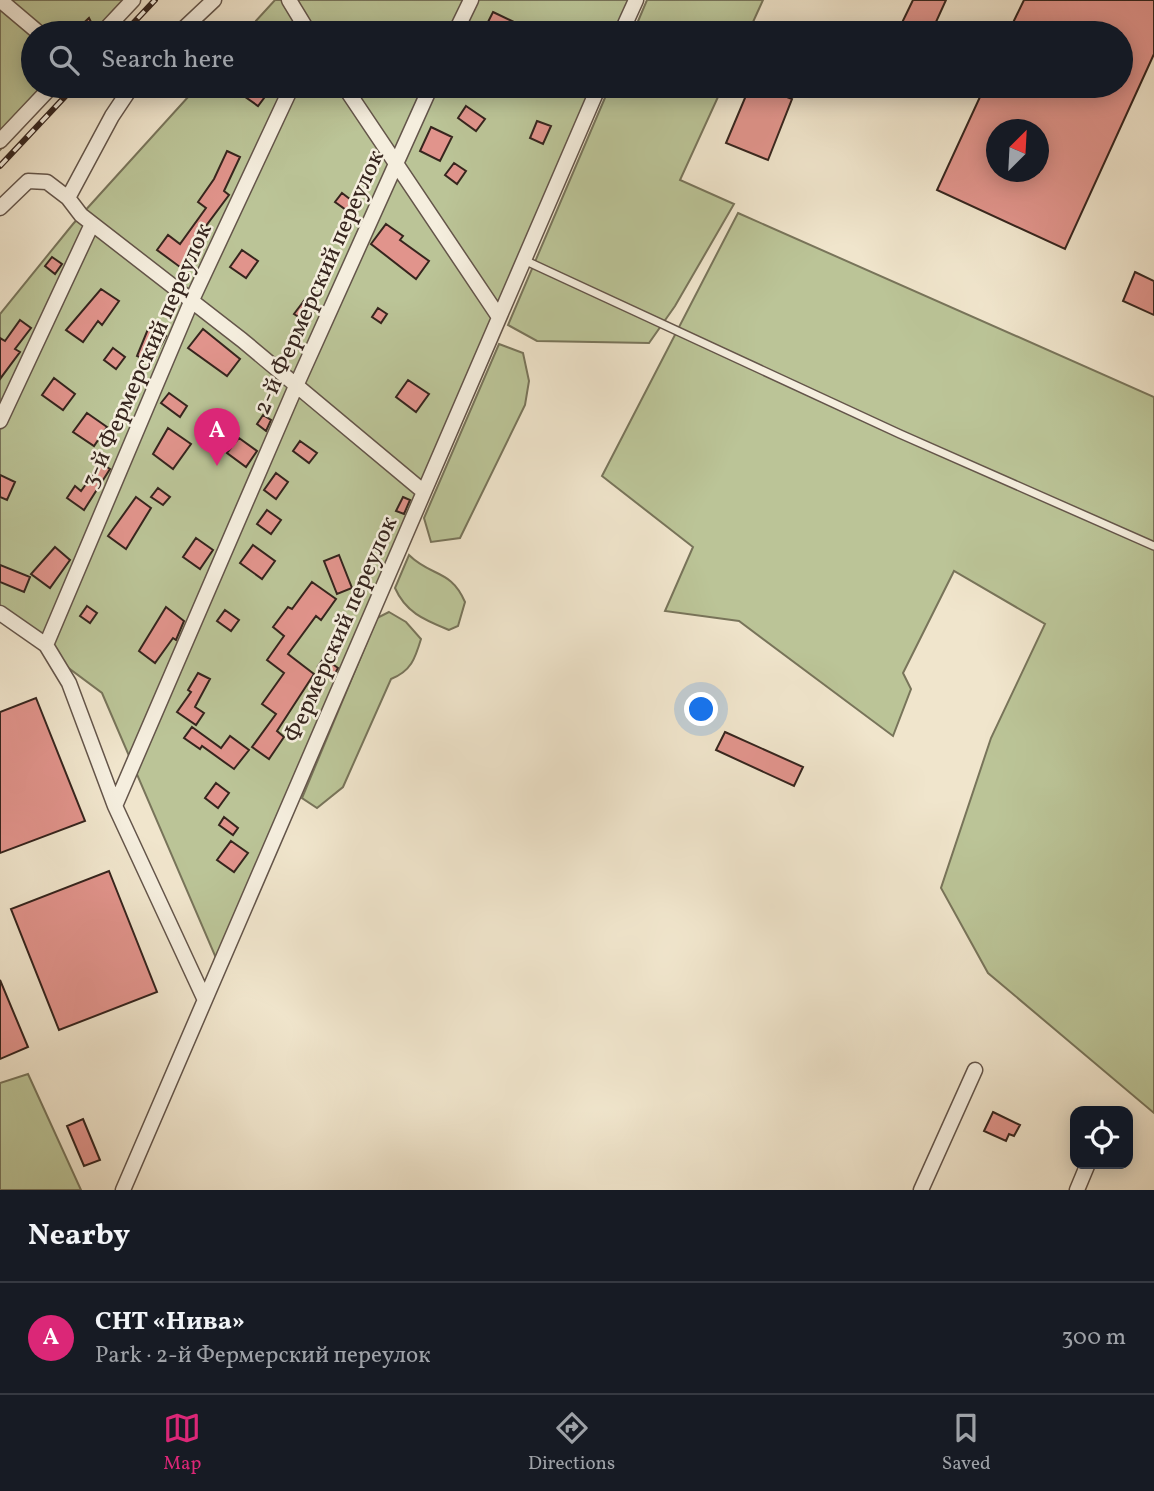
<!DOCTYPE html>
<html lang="en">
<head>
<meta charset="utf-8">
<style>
  body { margin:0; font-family:Vollkorn,serif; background:#20242c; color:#f1f3f6 }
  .controls { position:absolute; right:21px; bottom:21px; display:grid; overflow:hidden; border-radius:14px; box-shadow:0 4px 18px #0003 }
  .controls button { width:63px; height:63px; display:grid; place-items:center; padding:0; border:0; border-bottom:2px solid #363941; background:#171b24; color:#f1f3f6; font:35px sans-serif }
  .compass { position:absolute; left:986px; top:119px; width:63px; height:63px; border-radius:50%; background:#171b24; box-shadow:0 4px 18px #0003; rotate:24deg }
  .you { position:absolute; left:702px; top:710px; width:24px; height:24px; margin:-18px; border:5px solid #fff; border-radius:50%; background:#1a73e8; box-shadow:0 0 0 10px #1a73e833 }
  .badge { display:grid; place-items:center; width:46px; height:46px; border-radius:50%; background:#db2777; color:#fff; font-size:23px; font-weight:700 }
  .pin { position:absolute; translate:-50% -58px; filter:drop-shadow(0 2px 4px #0008) }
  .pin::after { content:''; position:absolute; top:37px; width:24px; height:21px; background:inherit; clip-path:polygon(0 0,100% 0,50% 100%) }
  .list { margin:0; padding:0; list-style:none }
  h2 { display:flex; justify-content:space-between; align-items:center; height:91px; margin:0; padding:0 28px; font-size:30px }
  h2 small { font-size:23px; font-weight:400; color:#9ea1a6 }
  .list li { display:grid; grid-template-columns:46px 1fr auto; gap:21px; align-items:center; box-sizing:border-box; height:112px; padding:0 28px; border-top:2px solid #363941 }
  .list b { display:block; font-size:26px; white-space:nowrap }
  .list p { margin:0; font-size:23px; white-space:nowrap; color:#9ea1a6 }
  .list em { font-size:23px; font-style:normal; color:#9ea1a6 }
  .icon { flex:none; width:38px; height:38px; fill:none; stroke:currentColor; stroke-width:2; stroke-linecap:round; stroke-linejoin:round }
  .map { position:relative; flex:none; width:1154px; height:1190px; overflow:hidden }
  .search { position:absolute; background:#171b24; box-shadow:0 4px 18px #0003; left:21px; right:21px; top:21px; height:77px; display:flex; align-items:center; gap:18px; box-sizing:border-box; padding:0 24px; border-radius:38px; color:#9ea1a6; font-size:26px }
  .sheet { height:203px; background:#171b24 }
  nav { display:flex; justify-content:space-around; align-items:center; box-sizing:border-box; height:98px; border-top:2px solid #363941; background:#171b24; font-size:19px; color:#9ea1a6 }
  nav a { display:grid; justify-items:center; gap:4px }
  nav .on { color:#db2777 }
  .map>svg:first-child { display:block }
  .green { fill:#bbc497; stroke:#78745a; stroke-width:2 }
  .building { fill:#e1948c; stroke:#36251e; stroke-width:2; fill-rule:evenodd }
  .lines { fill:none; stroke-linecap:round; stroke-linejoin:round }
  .service-casing { stroke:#64554a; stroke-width:10 }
  .minor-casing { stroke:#64554a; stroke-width:17 }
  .service { stroke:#f5eede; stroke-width:7 }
  .minor { stroke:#f5eede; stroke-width:14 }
  .rail-casing { stroke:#36251e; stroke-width:6 }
  .rail { stroke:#f5eede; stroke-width:3.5; stroke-dasharray:10; stroke-linecap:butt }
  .labels { text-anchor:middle; stroke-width:5; stroke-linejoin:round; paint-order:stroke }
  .street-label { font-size:24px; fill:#36251e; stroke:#f5eede }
</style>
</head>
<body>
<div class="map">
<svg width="1154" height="1190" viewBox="0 0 1154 1190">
  <rect width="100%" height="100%" fill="#f0e5cc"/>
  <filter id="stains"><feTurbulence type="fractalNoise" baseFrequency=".00286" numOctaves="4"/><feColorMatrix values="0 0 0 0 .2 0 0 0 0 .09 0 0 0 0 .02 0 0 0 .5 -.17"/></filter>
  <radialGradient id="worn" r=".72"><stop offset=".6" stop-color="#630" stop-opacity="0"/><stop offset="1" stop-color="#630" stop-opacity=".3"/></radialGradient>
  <path class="green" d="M 0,0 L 140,0 L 109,33 L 33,33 L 33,86 L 60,86 L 0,150 Z
    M 275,0 L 635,0 L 621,33 L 245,33 Z
    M 647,0 L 763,0 L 748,33 L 633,33 Z
    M 198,86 L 598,86 L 219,965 L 102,693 L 0,617 L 0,314 L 73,224 Z
    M 610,86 L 723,86 L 680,180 L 734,204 L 675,306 L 649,343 L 537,341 L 508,325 Z
    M 738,213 L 1154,397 L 1154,1113 L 988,973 L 941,888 L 991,738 L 1045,624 L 954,571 L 903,673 L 911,689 L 893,736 L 739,621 L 665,611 L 693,547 L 602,476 Z
    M 499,344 L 523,353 L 529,381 L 525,405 L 460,538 L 431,542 L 424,518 Z
    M 409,555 C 431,577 451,569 465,602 L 458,626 L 449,630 C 425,620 406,613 395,588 Z
    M 389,612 L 406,622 L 421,639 C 415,659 411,671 391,679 L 343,787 L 317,808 L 302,798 L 377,618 Z
    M 28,1074 L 81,1190 L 0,1190 L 0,1083 Z"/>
  <path class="building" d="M 913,0 L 946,0 L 931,33 L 897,33 Z
    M 1024,0 L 1154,0 L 1154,54 L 1065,249 L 937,190 L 985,86 L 1121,86 L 1121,33 L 1008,33 ZM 997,130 L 1039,130 L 1039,172 L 997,172 Z
    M 493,12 L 537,33 L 496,33 L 485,28 Z
    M 89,18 L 94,28 L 88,33 L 73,33 Z
    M 247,86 L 273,86 L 258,106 L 241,94 Z
    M 750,86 L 760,86 L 792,99 L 768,160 L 726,143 Z
    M 466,106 L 485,119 L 476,131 L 458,118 Z
    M 537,121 L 551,126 L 543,144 L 530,138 Z
    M 431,127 L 452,137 L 440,161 L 420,151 Z
    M 227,151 L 240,157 L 224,191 L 229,195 L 206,226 L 212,229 L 180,267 L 157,250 L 168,235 L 180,244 L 206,208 L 198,202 L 214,179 Z
    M 454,163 L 466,171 L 457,184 L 445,175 Z
    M 342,193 L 355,203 L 349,212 L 335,202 Z
    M 386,224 L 403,236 L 400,240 L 429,261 L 416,279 L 371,244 Z
    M 242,250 L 258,261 L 246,278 L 230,267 Z
    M 52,257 L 62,264 L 55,274 L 45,266 Z
    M 1135,272 L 1154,281 L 1154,315 L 1123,301 Z
    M 101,289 L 119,301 L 102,325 L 98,321 L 83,342 L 66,330 Z
    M 306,298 L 318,306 L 306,322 L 294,314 Z
    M 378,308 L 387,314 L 381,323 L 372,317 Z
    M 20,320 L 31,328 L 15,349 L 20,352 L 0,379 L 0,338 L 5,341 Z
    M 148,329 L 166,336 L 152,362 L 137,356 Z
    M 203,329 L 240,359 L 227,376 L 188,348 Z
    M 113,348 L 125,357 L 116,369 L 104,360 Z
    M 54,378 L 75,394 L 63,410 L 42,395 Z
    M 408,380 L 429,394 L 416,412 L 396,397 Z
    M 169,393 L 187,406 L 180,417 L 161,403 Z
    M 87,413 L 107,427 L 94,446 L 73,432 Z
    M 263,415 L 271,420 L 266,431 L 257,424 Z
    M 168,428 L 191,444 L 173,469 L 153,454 Z
    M 239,438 L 257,451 L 246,467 L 227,453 Z
    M 300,441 L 317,453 L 309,463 L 293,451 Z
    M 101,463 L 110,469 L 84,510 L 67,498 L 75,486 L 81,491 Z
    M 276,473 L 288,482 L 276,499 L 264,490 Z
    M 0,475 L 15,482 L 7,500 L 0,497 Z
    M 158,488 L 170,497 L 163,505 L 151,497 Z
    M 136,497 L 151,508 L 126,549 L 108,536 Z
    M 403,497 L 410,500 L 404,514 L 396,511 Z
    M 267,510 L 281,520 L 271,534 L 257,524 Z
    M 196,538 L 213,550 L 200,569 L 183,557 Z
    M 253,545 L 275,561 L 262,579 L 240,563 Z
    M 55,547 L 70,560 L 50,588 L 31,574 Z
    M 339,555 L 352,588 L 337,594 L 324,561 Z
    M 0,565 L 30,577 L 24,592 L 0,582 Z
    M 312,582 L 336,599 L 321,620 L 316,616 L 288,654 L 314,674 L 277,731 L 284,737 L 269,759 L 252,747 L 276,714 L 262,704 L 284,673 L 267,660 L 284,636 L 273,627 L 288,607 L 292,609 Z
    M 87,606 L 97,613 L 90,623 L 80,616 Z
    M 166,607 L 184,621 L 176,640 L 173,638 L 155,663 L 139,651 Z
    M 225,610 L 239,620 L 231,631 L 217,621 Z
    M 324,658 L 338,668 L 333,677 L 318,666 Z
    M 198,673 L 210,679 L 195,707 L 204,713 L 196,725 L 177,712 L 191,692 L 188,690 Z
    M 36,698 L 85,821 L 0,853 L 0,712 Z
    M 192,727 L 221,748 L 230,736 L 249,750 L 234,769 L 202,746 L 200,749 L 184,738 Z
    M 725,732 L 803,767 L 794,786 L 716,750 Z
    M 216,783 L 229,793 L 218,808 L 205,798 Z
    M 224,817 L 238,828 L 233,835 L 219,825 Z
    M 231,841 L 248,853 L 234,872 L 217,860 Z
    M 109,871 L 157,992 L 59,1030 L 11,909 Z
    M 0,980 L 28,1047 L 0,1059 Z
    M 993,1112 L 1020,1125 L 1014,1136 L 1009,1134 L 1006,1141 L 984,1131 Z
    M 83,1119 L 100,1160 L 84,1166 L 67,1126 Z"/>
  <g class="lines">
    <g class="service-casing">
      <path id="service" d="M 524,260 L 900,434 L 1154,546"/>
    </g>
    <g class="minor-casing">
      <path id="minor" d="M 0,0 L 39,33
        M 289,0 L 309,33
        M 102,33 L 133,0
        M 179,33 L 214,0
        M 455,33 L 471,0
        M 621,33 L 636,0
        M 344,86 L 499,317
        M 0,141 L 52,86
        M 68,198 L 81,215 L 242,340 L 424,492
        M 0,208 L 28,181 L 47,182 L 68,198 L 112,116 L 132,86
        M 0,421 L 92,224
        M 0,613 L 46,645 L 69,683 L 115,806 L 204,998
        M 46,645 L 191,302 L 292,86
        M 115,806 L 296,386 L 431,86
        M 123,1190 L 599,86
        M 921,1190 L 975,1070
        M 1077,1190 L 1087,1166"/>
    </g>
    <use href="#service" class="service"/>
    <use href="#minor" class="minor"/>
    <g class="rail-casing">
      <path id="rail" d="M 124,33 L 155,0
        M 0,166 L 75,86"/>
    </g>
    <use href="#rail" class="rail"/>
  </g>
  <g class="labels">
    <g class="street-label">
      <text transform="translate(318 282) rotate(-66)" y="8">2-й Фермерский переулок</text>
      <text transform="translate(146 355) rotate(-66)" y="8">3-й Фермерский переулок</text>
      <text transform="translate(340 629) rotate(-66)" y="8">Фермерский переулок</text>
    </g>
  </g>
  <rect width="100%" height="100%" filter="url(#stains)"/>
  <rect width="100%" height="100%" fill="url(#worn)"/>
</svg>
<div class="controls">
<button><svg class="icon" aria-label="locate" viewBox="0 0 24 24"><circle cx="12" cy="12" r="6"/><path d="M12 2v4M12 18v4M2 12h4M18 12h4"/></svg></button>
</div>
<svg class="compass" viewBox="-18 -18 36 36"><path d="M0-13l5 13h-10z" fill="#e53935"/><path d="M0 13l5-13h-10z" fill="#9ea1a6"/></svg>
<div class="you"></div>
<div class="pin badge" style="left:217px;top:466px">A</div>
<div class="search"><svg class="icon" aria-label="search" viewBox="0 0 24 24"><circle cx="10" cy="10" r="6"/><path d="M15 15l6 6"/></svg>Search here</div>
</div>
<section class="sheet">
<h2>Nearby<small></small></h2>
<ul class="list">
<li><span class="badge">A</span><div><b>СНТ «Нива»</b><p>Park · 2-й Фермерский переулок</p></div><em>300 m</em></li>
</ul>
</section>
<nav>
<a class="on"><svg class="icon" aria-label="map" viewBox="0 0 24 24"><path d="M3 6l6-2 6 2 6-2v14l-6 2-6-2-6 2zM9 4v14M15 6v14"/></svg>Map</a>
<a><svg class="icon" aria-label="directions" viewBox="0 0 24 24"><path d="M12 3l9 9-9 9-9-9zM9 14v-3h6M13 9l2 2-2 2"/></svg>Directions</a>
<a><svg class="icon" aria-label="saved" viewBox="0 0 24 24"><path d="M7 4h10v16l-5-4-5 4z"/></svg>Saved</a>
</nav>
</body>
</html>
